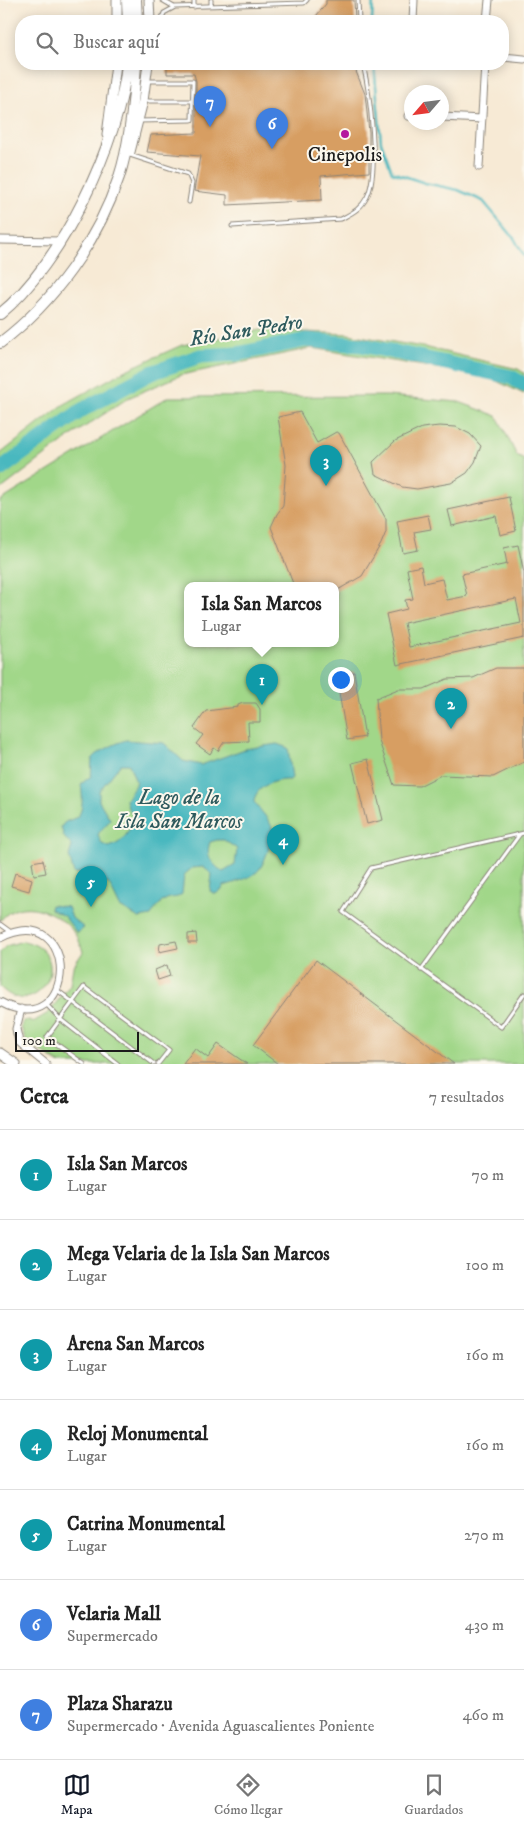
<!DOCTYPE html>
<html lang="es">
<head>
<meta charset="utf-8">
<style>
  body { margin:0; font-family:"IM FELL DW Pica",serif; background:#f2f2f2; color:#222 }
  .compass { position:absolute; left:404px; top:85px; width:45px; height:45px; border-radius:50%; background:#fff; box-shadow:0 2px 12px #0003; rotate:242deg }
  .scale { position:absolute; left:15px; bottom:12px; width:124px; box-sizing:border-box; padding-left:5px; border:2px solid #1c1c1c; border-top:0; font-size:14px; line-height:18px; white-space:nowrap; color:#1c1c1c; -webkit-text-stroke:4px #fbf7ec; paint-order:stroke }
  .you { position:absolute; left:340px; top:679px; width:18px; height:18px; margin:-12px; border:4px solid #fff; border-radius:50%; background:#1a73e8; box-shadow:0 0 0 8px #1a73e833 }
  .badge { display:grid; place-items:center; width:32px; height:32px; border-radius:50%; background:#111827; color:#fff; font-size:16px; font-weight:700 }
  .pin { position:absolute; translate:-50% -41px; filter:drop-shadow(0 1px 2px #0008) }
  .pin::after { content:''; position:absolute; top:26px; width:18px; height:15px; background:inherit; clip-path:polygon(0 0,100% 0,50% 100%) }
  .popup { position:absolute; left:184px; top:582px; width:155px; height:65px; box-sizing:border-box; display:grid; place-content:center; border-radius:10px; background:#fff; filter:drop-shadow(0 1px 4px #0005); font-size:16px; white-space:nowrap; color:#767676 }
  .popup b { font-size:19px; color:#222 }
  .popup::after { content:''; position:absolute; left:50%; top:100%; margin-left:-10px; border:10px solid transparent; border-top-color:#fff }
  .list { margin:0; padding:0; list-style:none }
  h2 { display:flex; justify-content:space-between; align-items:center; height:65px; margin:0; padding:0 20px; font-size:21px }
  h2 small { font-size:16px; font-weight:400; color:#767676 }
  .list li { display:grid; grid-template-columns:32px 1fr auto; gap:15px; align-items:center; box-sizing:border-box; height:90px; padding:0 20px; border-top:1px solid #e0e0e0 }
  .list b { display:block; font-size:19px; white-space:nowrap }
  .list p { margin:0; font-size:16px; white-space:nowrap; color:#767676 }
  .list em { font-size:16px; font-style:normal; color:#767676 }
  .icon { flex:none; width:28px; height:28px; fill:none; stroke:currentColor; stroke-width:2; stroke-linecap:round; stroke-linejoin:round }
  .map { position:relative; flex:none; width:524px; height:1064px; overflow:hidden }
  .search { position:absolute; background:#fff; box-shadow:0 2px 12px #0003; left:15px; right:15px; top:15px; height:55px; display:flex; align-items:center; gap:12px; box-sizing:border-box; padding:0 18px; border-radius:20px; color:#767676; font-size:19px }
  .sheet { height:695px; background:#fff }
  nav { display:flex; justify-content:space-around; align-items:center; box-sizing:border-box; height:70px; border-top:1px solid #e0e0e0; background:#fff; font-size:14px; color:#767676 }
  nav a { display:grid; justify-items:center; gap:2px }
  nav .on { color:#111827 }
  .map>svg:first-child { display:block }
  .green { fill:#a1d789; stroke:#5e7a52; fill-rule:evenodd }
  .water { fill:#49b8bf; stroke:#326a6e; fill-rule:evenodd }
  .lines { fill:none; stroke-linecap:round; stroke-linejoin:round }
  .stream { stroke:#49b8bf; stroke-width:2.5 }
  .river { stroke:#49b8bf; stroke-width:15 }
  .building { fill:#d79e62; fill-rule:evenodd }
  .service-casing { stroke:#8a8378; stroke-width:5 }
  .minor-casing { stroke:#8a8378; stroke-width:9 }
  .tertiary-casing { stroke:#8a8378; stroke-width:11 }
  .primary-casing { stroke:#8a8378; stroke-width:12 }
  .service { stroke:#fff; stroke-width:3 }
  .minor { stroke:#fff; stroke-width:7 }
  .tertiary { stroke:#fff; stroke-width:9 }
  .primary { stroke:#fff; stroke-width:10 }
  .poi-dot { fill:#b5179e; stroke:#fbf7ec; stroke-width:2 }
  .labels { text-anchor:middle; stroke-width:4; stroke-linejoin:round; paint-order:stroke }
  .poi-label { font-size:20px; fill:#1c1c1c; stroke:#fbf7ec }
  .water-label { font-size:21px; font-style:italic; fill:#2e5a5d; stroke:#fbf7ec }
</style>
</head>
<body>
<div class="map">
<svg width="524" height="1064" viewBox="0 0 524 1064">
  <rect width="100%" height="100%" fill="#fbf7ec"/>
  <filter id="ink" filterUnits="userSpaceOnUse"><feTurbulence type="fractalNoise" baseFrequency=".02" numOctaves="2"/><feDisplacementMap in="SourceGraphic" scale="10" xChannelSelector="R" yChannelSelector="G"/><feConvolveMatrix kernelMatrix="1 2 1 2 8 2 1 2 1" color-interpolation-filters="sRGB"/></filter>
  <filter id="wash" filterUnits="userSpaceOnUse"><feTurbulence type="fractalNoise" baseFrequency=".0096" numOctaves="4" result="noise"/><feDisplacementMap in="SourceGraphic" scale="20" xChannelSelector="R" yChannelSelector="G"/><feGaussianBlur stdDeviation="1.12" result="paint"/><feColorMatrix in="noise" values="0 0 0 0 0 0 0 0 0 0 0 0 0 0 0 0 0 1.4 0 .05"/><feComposite in="paint" operator="in"/></filter>
  <g filter="url(#wash)">
    <rect width="100%" height="100%" fill="#f7ead5"/>
    <path class="green" d="M 260,330 L 348,334 L 428,348 L 518,369 L 524,373 L 524,394 L 486,376 L 312,348 L 181,375 L 128,398 L 71,436 L 0,490 L 0,454 L 63,405 L 124,371 L 182,345 Z
      M 387,396 L 459,402 L 497,416 L 517,456 L 524,460 L 524,1064 L 60,1064 L 26,1041 L 21,1027 L 23,1021 L 29,1020 L 33,1022 L 48,1013 L 70,985 L 73,967 L 83,952 C 81,946 79,939 75,934 C 60,911 19,895 0,921 L 0,501 L 168,397 ZM 188,586 L 336,586 L 336,644 L 188,644 Z
      M 23,941 C 79,952 37,1026 0,987 L 0,952 L 6,946 Z"/>
    <path class="water" d="M 126,740 L 164,743 L 183,761 L 201,765 L 245,749 L 277,744 L 288,748 L 292,778 L 290,780 C 276,779 255,786 254,802 C 262,813 273,822 274,836 C 258,874 265,873 224,886 L 221,891 L 215,894 L 210,891 L 212,874 L 203,867 L 192,868 L 184,875 L 182,894 C 178,898 176,897 170,898 C 161,900 156,908 151,916 L 139,918 L 120,907 L 109,884 L 100,881 L 87,881 L 80,873 L 74,874 L 69,856 L 72,846 L 64,837 L 61,827 L 64,823 C 68,820 71,820 75,818 C 85,814 82,792 81,784 L 91,776 C 92,771 91,765 92,760 C 94,753 119,742 126,740 ZM 121,764 L 129,764 C 138,788 138,778 126,800 L 128,808 L 133,815 C 131,830 124,843 109,847 L 102,844 L 98,835 C 101,828 106,827 110,819 L 99,801 L 99,791 ZM 217,840 L 224,840 L 237,849 L 235,865 L 223,872 C 212,864 205,856 210,842 Z
      M 51,905 L 68,907 L 72,918 L 84,928 L 77,933 L 64,916 L 50,909 Z"/>
    <g class="lines">
      <path class="stream" d="M 372,21 L 373,0
        M 374,64 L 381,142 L 392,172 L 425,183 L 458,190 L 483,201 L 514,238 L 524,256"/>
      <path class="river" d="M 0,470 L 82,410 L 151,373 L 200,356 L 237,354 L 306,340 L 362,345 L 511,377 L 524,385"/>
    </g>
    <g id="blocks">
      <path class="building" d="M 326,0 L 354,0 L 355,21 L 312,21 L 326,4 Z
        M 167,64 L 353,64 L 365,94 L 369,132 L 369,172 L 321,176 L 322,200 L 227,205 L 227,195 L 194,191 L 200,156 L 147,152 L 151,135 L 196,133 L 196,81 L 194,74 L 167,74 Z
        M 300,412 L 317,443 L 336,432 L 339,433 L 386,519 L 386,532 L 381,544 L 362,576 L 336,591 L 336,586 L 294,586 L 271,527 L 277,514 L 283,506 L 286,465 L 278,417 Z
        M 439,426 L 456,427 L 470,434 L 481,446 L 475,462 L 467,473 L 451,483 L 417,489 L 402,487 L 375,474 L 373,462 L 395,441 L 422,428 Z
        M 509,497 L 516,531 L 500,535 L 496,516 L 452,526 L 448,510 Z
        M 428,515 L 431,529 L 414,532 L 418,550 L 403,553 L 397,521 Z
        M 518,545 L 524,573 L 524,638 L 397,665 L 386,614 L 407,609 L 405,600 L 413,599 L 407,569 L 421,566 L 424,583 L 442,579 L 447,600 L 467,596 L 462,574 L 507,564 L 504,548 ZM 516,599 L 521,623 L 409,647 L 404,623 Z
        M 496,668 L 524,668 L 524,762 L 493,777 L 441,775 L 419,786 L 394,785 L 379,741 L 376,698 L 398,689 L 424,689 L 447,679 L 473,678 Z
        M 354,672 L 365,737 L 347,740 L 336,675 Z
        M 243,703 L 256,703 L 260,709 L 260,722 L 248,722 L 249,741 L 224,742 L 218,751 L 214,748 L 210,754 L 196,744 L 203,735 L 194,728 L 206,711 L 238,707 L 238,705 Z
        M 368,759 L 383,820 L 367,824 L 352,763 Z
        M 43,860 L 46,873 L 34,875 L 32,862 Z
        M 15,873 L 32,879 L 29,891 L 11,886 Z
        M 196,933 L 197,943 L 188,943 L 188,934 Z
        M 176,941 L 178,948 L 159,952 L 160,944 Z
        M 316,960 L 454,1064 L 278,1064 L 253,1045 Z
        M 167,965 L 170,976 L 158,980 L 155,970 Z
        M 218,1044 L 247,1064 L 183,1064 L 195,1048 L 208,1058 Z"/>
    </g>
  </g>
  <g filter="url(#ink)">
    <use href="#blocks" fill-opacity="0" stroke="#8a8378" stroke-width="1"/>
    <g class="lines">
      <g class="service-casing">
        <path id="service" d="M 162,0 L 174,7
          M 194,0 L 194,7
          M 211,0 L 211,6
          M 358,0 L 359,21
          M 161,21 L 164,13 L 175,7 L 304,3 L 307,0
          M 143,101 L 192,101
          M 138,121 L 192,120 L 193,81 L 147,81
          M 130,155 L 188,174 L 192,183 L 189,202
          M 232,226 L 341,219 C 352,213 361,209 367,197 C 380,170 370,94 363,64
          M 524,833 L 371,868 L 343,912 L 501,1027 L 524,994
          M 0,924 L 11,932
          M 421,970 L 520,834
          M 57,990 L 154,1064
          M 46,1004 L 60,1019 L 118,1064
          M 84,1064 L 47,1037 L 84,987 L 169,1050 L 158,1064"/>
      </g>
      <g class="minor-casing">
        <path id="minor" d="M 413,21 L 414,0
          M 487,21 L 489,0
          M 503,57 L 524,59
          M 408,116 L 412,116
          M 442,117 L 482,119
          M 479,167 L 485,64
          M 0,240 L 60,241
          M 0,938 C 82,897 79,1045 0,1002
          M 21,1009 L 16,1029 L 19,1042 L 46,1064"/>
      </g>
      <g class="tertiary-casing">
        <path id="tertiary" d="M 117,0 L 117,21
          M 149,0 L 150,21
          M 107,135 L 116,64
          M 130,152 L 143,101 L 148,64
          M 0,1053 L 16,1064"/>
      </g>
      <g class="primary-casing">
        <path id="primary" d="M 127,0 L 128,21
          M 136,0 L 137,21
          M 0,314 C 61,265 120,141 127,64
          M 0,343 C 54,302 97,242 119,177 C 130,144 134,99 136,64"/>
      </g>
      <use href="#service" class="service"/>
      <use href="#minor" class="minor"/>
      <use href="#tertiary" class="tertiary"/>
      <use href="#primary" class="primary"/>
    </g>
  </g>
  <circle class="poi-dot" cx="345" cy="134" r="5"/>
  <g class="labels">
    <g class="poi-label">
      <text x="345" y="161">Cinepolis</text>
    </g>
    <g class="water-label">
      <text transform="translate(246 330) rotate(-9)" y="7">Río San Pedro</text>
      <text x="179" y="804">Lago de la<tspan x="179" dy="24">Isla San Marcos</tspan></text>
    </g>
  </g>
</svg>
<svg class="compass" viewBox="-18 -18 36 36"><path d="M0-13l5 13h-10z" fill="#e53935"/><path d="M0 13l5-13h-10z" fill="#767676"/></svg>
<div class="scale">100 m</div>
<div class="you"></div>
<div class="pin badge" style="left:262px;top:705px;background:#0f9aa8">1</div>
<div class="popup"><b>Isla San Marcos</b>Lugar</div>
<div class="pin badge" style="left:451px;top:729px;background:#0f9aa8">2</div>
<div class="pin badge" style="left:326px;top:486px;background:#0f9aa8">3</div>
<div class="pin badge" style="left:283px;top:865px;background:#0f9aa8">4</div>
<div class="pin badge" style="left:91px;top:907px;background:#0f9aa8">5</div>
<div class="pin badge" style="left:272px;top:149px;background:#3f7fe0">6</div>
<div class="pin badge" style="left:210px;top:127px;background:#3f7fe0">7</div>
<div class="search"><svg class="icon" aria-label="search" viewBox="0 0 24 24"><circle cx="10" cy="10" r="6"/><path d="M15 15l6 6"/></svg>Buscar aquí</div>
</div>
<section class="sheet">
<h2>Cerca<small>7 resultados</small></h2>
<ul class="list">
<li><span class="badge" style="background:#0f9aa8">1</span><div><b>Isla San Marcos</b><p>Lugar</p></div><em>70 m</em></li>
<li><span class="badge" style="background:#0f9aa8">2</span><div><b>Mega Velaria de la Isla San Marcos</b><p>Lugar</p></div><em>100 m</em></li>
<li><span class="badge" style="background:#0f9aa8">3</span><div><b>Arena San Marcos</b><p>Lugar</p></div><em>160 m</em></li>
<li><span class="badge" style="background:#0f9aa8">4</span><div><b>Reloj Monumental</b><p>Lugar</p></div><em>160 m</em></li>
<li><span class="badge" style="background:#0f9aa8">5</span><div><b>Catrina Monumental</b><p>Lugar</p></div><em>270 m</em></li>
<li><span class="badge" style="background:#3f7fe0">6</span><div><b>Velaria Mall</b><p>Supermercado</p></div><em>430 m</em></li>
<li><span class="badge" style="background:#3f7fe0">7</span><div><b>Plaza Sharazu</b><p>Supermercado · Avenida Aguascalientes Poniente</p></div><em>460 m</em></li>
</ul>
</section>
<nav>
<a class="on"><svg class="icon" aria-label="map" viewBox="0 0 24 24"><path d="M3 6l6-2 6 2 6-2v14l-6 2-6-2-6 2zM9 4v14M15 6v14"/></svg>Mapa</a>
<a><svg class="icon" aria-label="directions" viewBox="0 0 24 24"><path d="M12 3l9 9-9 9-9-9zM9 14v-3h6M13 9l2 2-2 2"/></svg>Cómo llegar</a>
<a><svg class="icon" aria-label="saved" viewBox="0 0 24 24"><path d="M7 4h10v16l-5-4-5 4z"/></svg>Guardados</a>
</nav>
</body>
</html>
